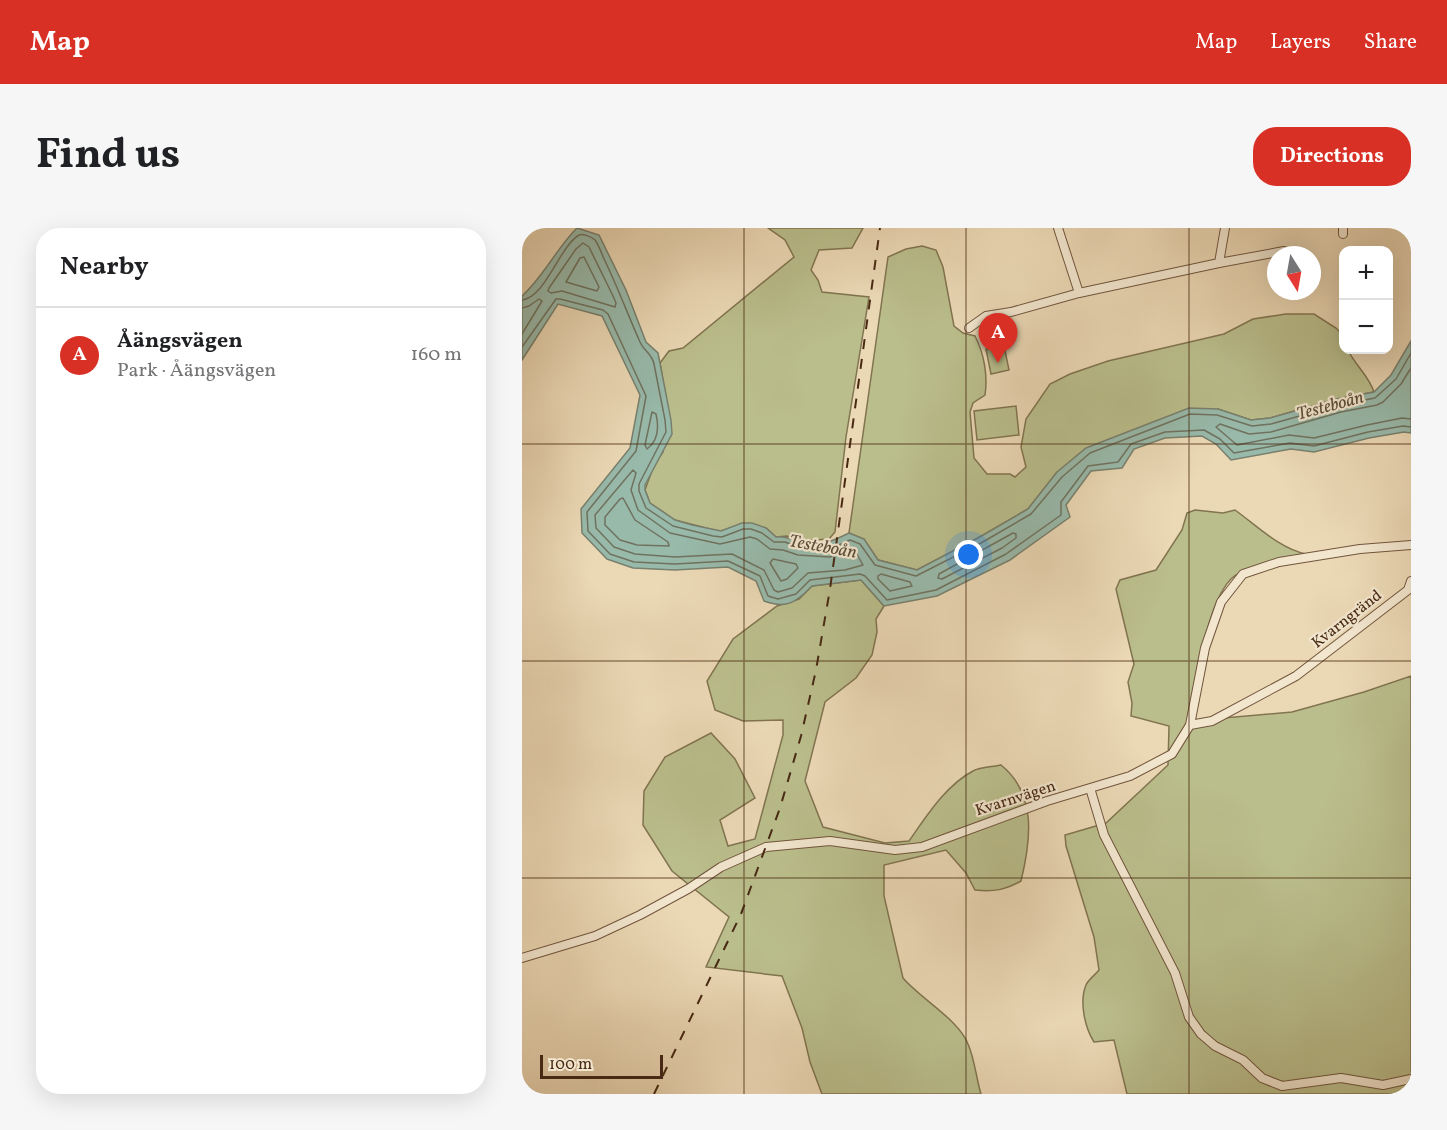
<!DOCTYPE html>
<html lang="en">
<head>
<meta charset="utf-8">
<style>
  body { margin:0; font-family:Vollkorn,serif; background:#f6f6f6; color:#202124 }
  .controls { position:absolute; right:18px; top:18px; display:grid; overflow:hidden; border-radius:12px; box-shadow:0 6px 24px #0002 }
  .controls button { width:54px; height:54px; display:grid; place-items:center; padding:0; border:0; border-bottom:2px solid #e0e0e0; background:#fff; color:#202124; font:30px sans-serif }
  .compass { position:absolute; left:745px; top:18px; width:54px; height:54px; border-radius:50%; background:#fff; box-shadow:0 6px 24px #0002; rotate:169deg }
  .scale { position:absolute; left:18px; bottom:15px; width:123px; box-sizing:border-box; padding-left:6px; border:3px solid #482913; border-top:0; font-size:16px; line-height:21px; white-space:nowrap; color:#482913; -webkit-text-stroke:4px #f2e6cf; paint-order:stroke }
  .you { position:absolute; left:447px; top:327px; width:21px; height:21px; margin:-15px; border:4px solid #fff; border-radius:50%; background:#1a73e8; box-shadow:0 0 0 9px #1a73e833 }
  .badge { display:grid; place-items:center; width:39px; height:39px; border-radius:50%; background:#d93025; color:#fff; font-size:20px; font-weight:700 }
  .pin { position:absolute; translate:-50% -50px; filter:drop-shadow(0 2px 3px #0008) }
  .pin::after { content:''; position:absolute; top:32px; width:21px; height:18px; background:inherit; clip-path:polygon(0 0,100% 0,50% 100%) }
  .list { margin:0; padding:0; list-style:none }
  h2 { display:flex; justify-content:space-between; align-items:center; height:78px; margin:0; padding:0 24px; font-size:26px }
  h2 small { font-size:20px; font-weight:400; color:#757577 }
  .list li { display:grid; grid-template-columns:39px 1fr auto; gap:18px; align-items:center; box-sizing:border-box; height:96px; padding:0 24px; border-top:2px solid #e0e0e0 }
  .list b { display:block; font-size:22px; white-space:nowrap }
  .list p { margin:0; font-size:20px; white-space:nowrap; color:#757577 }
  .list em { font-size:20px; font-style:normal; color:#757577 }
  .map { position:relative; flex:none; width:889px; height:866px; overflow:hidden; border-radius:24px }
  header { display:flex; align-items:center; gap:36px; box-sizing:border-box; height:84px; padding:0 30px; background:#d93025; color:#fff }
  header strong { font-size:28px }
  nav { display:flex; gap:33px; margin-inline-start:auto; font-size:21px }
  .intro { display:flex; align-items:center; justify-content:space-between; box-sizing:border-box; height:144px; padding:0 36px }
  h1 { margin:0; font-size:42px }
  .button { padding:15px 27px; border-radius:24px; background:#d93025; color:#fff; font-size:21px; font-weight:700 }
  main { display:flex; gap:36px; padding:0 36px }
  aside { flex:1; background:#fff; border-radius:24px; box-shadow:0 6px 24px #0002 }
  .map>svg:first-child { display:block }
  .green { fill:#babe8c; stroke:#817450; stroke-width:1.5 }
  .water { fill:#98baab; stroke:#78806e; stroke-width:1.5 }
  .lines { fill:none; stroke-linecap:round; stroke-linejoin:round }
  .shore { stroke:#70725f; stroke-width:1.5 }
  .minor-casing { stroke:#71553c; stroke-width:10 }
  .minor { stroke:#f2e6cf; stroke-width:8 }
  .rail { stroke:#482913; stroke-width:2; stroke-dasharray:10 10; stroke-linecap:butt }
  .grid { fill:none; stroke:#482913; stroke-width:1.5; stroke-opacity:0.55 }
  .labels { text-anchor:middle; stroke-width:4.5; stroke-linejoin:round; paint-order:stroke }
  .street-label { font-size:16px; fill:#482913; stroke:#f2e6cf }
  .water-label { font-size:18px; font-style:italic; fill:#5c4d39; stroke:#f2e6cf }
</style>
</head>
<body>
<header>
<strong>Map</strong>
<nav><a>Map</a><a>Layers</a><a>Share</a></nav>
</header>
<div class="intro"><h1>Find us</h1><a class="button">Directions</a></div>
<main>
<aside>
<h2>Nearby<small></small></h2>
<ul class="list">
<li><span class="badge">A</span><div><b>Åängsvägen</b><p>Park · Åängsvägen</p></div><em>160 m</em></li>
</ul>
</aside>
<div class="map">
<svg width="889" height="866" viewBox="0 0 889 866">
  <rect width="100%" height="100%" fill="#ebd8b5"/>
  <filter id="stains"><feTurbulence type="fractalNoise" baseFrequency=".00333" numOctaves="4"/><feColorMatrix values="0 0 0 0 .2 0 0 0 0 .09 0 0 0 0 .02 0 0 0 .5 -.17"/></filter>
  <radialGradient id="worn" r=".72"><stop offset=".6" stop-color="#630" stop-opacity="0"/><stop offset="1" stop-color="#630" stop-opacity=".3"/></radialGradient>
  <path class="green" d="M 246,0 L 341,0 L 330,20 L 297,22 L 289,42 L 296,52 L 300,64 L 347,69 L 324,209 L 313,304 L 307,311 L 277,313 L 265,308 L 254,309 L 244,300 L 214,298 L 199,303 L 192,302 L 153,292 L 128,275 L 123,262 L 132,237 L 141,224 L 142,159 L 138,135 L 147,123 L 161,120 L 272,29 L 263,12 Z
    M 400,18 L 414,22 L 421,39 L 432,98 L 441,105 L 453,108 C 462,125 466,148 463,167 L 451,175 L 448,184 L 452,230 L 465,246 L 488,246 L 493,249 L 504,239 L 499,219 L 504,191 L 528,156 L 548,146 L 586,133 L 702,106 L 731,91 L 764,86 L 792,86 L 814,100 L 821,107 L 822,122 L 826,122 C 833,137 847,148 852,164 L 815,171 L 748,190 L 729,192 L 696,181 L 535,244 L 506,281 L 456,310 L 395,342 L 356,332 L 342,311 L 327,305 L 366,29 L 384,21 Z
    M 482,118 L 487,142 L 469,146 L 464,121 Z
    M 494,178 L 497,207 L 455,212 L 452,183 Z
    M 673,282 L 701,285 L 713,282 C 734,297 758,321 784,326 C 763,331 724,336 709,351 C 683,378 675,455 668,493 L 770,484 L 842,464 L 889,448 L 889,866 L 605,866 L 592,812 L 572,814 C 563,800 557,774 564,757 C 566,752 573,747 577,742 L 572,709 L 544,618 L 543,607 L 584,595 L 646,537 L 647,498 L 609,488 L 610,475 L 606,454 L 612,436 L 594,361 L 598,352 L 634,342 L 660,302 L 665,285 Z
    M 339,352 L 362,378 L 354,391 L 355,404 L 350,427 L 334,450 L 303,474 L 283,553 L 301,599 L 363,615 L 387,613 C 404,589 424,557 451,543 C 458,539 470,539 479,537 C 515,566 509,612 499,653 C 483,662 472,664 453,662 L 444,645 L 424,622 L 362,637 L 362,668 L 381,750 C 399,771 437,792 446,816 C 453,832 454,850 459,866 L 300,866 L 288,834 L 280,800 L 260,748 L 184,739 L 207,689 L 150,643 L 121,597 L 122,563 L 143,529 L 189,505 L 213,531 L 233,570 L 198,592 L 206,618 L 233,611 L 261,507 L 261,492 L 221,493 L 193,482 L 185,453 L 211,411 L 255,378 L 277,371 L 290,358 Z"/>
  <path class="water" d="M 55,0 L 77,7 L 104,62 L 124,114 L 136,125 L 149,192 L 150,206 L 123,257 L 123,262 L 128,275 L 153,292 L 170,297 L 199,303 L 220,295 L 230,295 L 244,300 L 254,309 C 266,308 265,311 276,313 C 300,318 307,315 327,305 L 342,311 L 356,332 L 395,342 L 456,310 L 506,281 L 535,244 L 564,220 L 667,180 L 696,181 L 729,192 L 748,190 L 815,171 L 852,164 L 869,147 L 889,113 L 889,205 L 882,204 L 847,210 L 792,224 L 769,221 L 709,232 L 694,216 L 680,208 L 643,210 L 612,221 L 600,240 L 569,243 L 544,277 L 548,289 L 488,332 L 415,368 L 362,378 L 339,352 L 290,358 C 274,375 264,381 242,373 L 234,353 L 206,339 L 153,342 L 111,340 L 85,331 L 60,305 L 59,281 L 108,220 L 118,167 L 80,88 L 36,76 L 0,132 L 0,68 C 22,48 34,21 55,0 Z"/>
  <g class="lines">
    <path class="shore" d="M 61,15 L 67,19 L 91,68 L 94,75 L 93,79 L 40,63 L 29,65 L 26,63 L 27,60 L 54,21 Z
      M 62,29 L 77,59 L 75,63 L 44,54 L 58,30 Z
      M 0,72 C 24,69 37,19 57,7 C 60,5 70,9 73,12 C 77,17 80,27 83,33 C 96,60 106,87 118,114 C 122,123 130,126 132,136 L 143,192 L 144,204 L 117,256 L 117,263 L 124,280 L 151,298 L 191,308 L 200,309 L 221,301 L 229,301 L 240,305 L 252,314 L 263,314 L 276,319 L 306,322 L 328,312 L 338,316 L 353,337 L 394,348 L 459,315 L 509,286 L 540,249 L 568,225 L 668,186 L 695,187 L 730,198 L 749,196 L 817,177 L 853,170 L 874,151 L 889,125
      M 0,80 L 7,78 L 17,71 L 20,73 L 0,106
      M 0,119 L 34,71 L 38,71 L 81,82 L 86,86 L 124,168 L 114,223 L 65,284 L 66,303 L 88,326 L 112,334 L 153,336 L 206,333 L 238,348 L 246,368 L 256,371 L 274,366 L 288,352 L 338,346 L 343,348 L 365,372 L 414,362 L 484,326 L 539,287 L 539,274 L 566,238 L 596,234 L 609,216 L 643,204 L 682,202 L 698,211 L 712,225 L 768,215 L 792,218 L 846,204 L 881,198 L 889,199
      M 889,140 L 879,156 L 861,174 L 855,177 L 819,184 L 749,204 L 727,206 L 698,196 L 694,199 L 715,217 L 767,207 L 792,210 L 845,197 L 880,190 L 889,191
      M 130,184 L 134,186 C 137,199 136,213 125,221 L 123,217 Z
      M 111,242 L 114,245 L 109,262 L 116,282 L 148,305 L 198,316 L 228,309 L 235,311 L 248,321 L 261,322 L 276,327 L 308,329 L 328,320 L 333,323 L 341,337 L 323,342 L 286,345 L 270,360 L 256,364 L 252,362 L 242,342 L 210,326 L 153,329 L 113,326 L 92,319 L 74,300 L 73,287 Z
      M 101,270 L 113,292 L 146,314 L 147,318 L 115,317 L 98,312 L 83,297 L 83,289 L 98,271 Z
      M 491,305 L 494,306 L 494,310 L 480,320 L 420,351 L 416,350 L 417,346 Z
      M 251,331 L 274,336 L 276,340 L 265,351 L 259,353 L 248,335 Z
      M 359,346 L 388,354 L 390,358 L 368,363 L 356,351 L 356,348 Z"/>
    <g class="minor-casing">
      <path id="minor" d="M 536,0 L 557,65
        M 821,6 L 821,0
        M 697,35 L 703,0
        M 447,100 L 464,88 L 489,84 L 557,65 L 697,35 L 762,23
        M 668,497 L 690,493 L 774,448 L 886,362 L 889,353
        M 568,560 L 582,607 L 653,745 L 667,789 L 679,806 L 693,818 L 721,832 L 740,850 L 760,858 L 819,850 L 861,857 L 889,851
        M 0,730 L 73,708 L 118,687 L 166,661 L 199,639 L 244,619 L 308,613 L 373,622 L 400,619 L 525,573 L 608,548 L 650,526 L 668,497 L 683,420 L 699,374 L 721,346 L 757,334 L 838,321 L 889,317"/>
    </g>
    <use href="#minor" class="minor"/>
    <path class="rail" d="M 132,866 L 219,686 L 258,580 L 279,508 L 294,442 L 308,361 L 358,0"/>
  </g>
  <path class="grid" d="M 222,0 L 222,866M 444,0 L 444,866M 667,0 L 667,866M 0,216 L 889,216M 0,433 L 889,433M 0,650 L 889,650"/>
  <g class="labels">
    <g class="street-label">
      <text transform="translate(824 390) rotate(-38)" y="6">Kvarngränd</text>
      <text transform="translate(493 569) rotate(-18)" y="6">Kvarnvägen</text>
    </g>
    <g class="water-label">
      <text transform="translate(808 177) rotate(-15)" y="6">Testeboån</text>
      <text transform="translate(301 318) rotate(10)" y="6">Testeboån</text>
    </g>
  </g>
  <rect width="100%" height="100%" filter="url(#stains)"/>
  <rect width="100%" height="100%" fill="url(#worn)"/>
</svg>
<div class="controls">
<button>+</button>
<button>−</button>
</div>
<svg class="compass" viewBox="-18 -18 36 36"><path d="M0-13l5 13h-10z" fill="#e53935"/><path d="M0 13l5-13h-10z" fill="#757577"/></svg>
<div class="scale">100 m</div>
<div class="you"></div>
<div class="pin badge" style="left:476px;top:135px">A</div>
</div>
</main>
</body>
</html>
